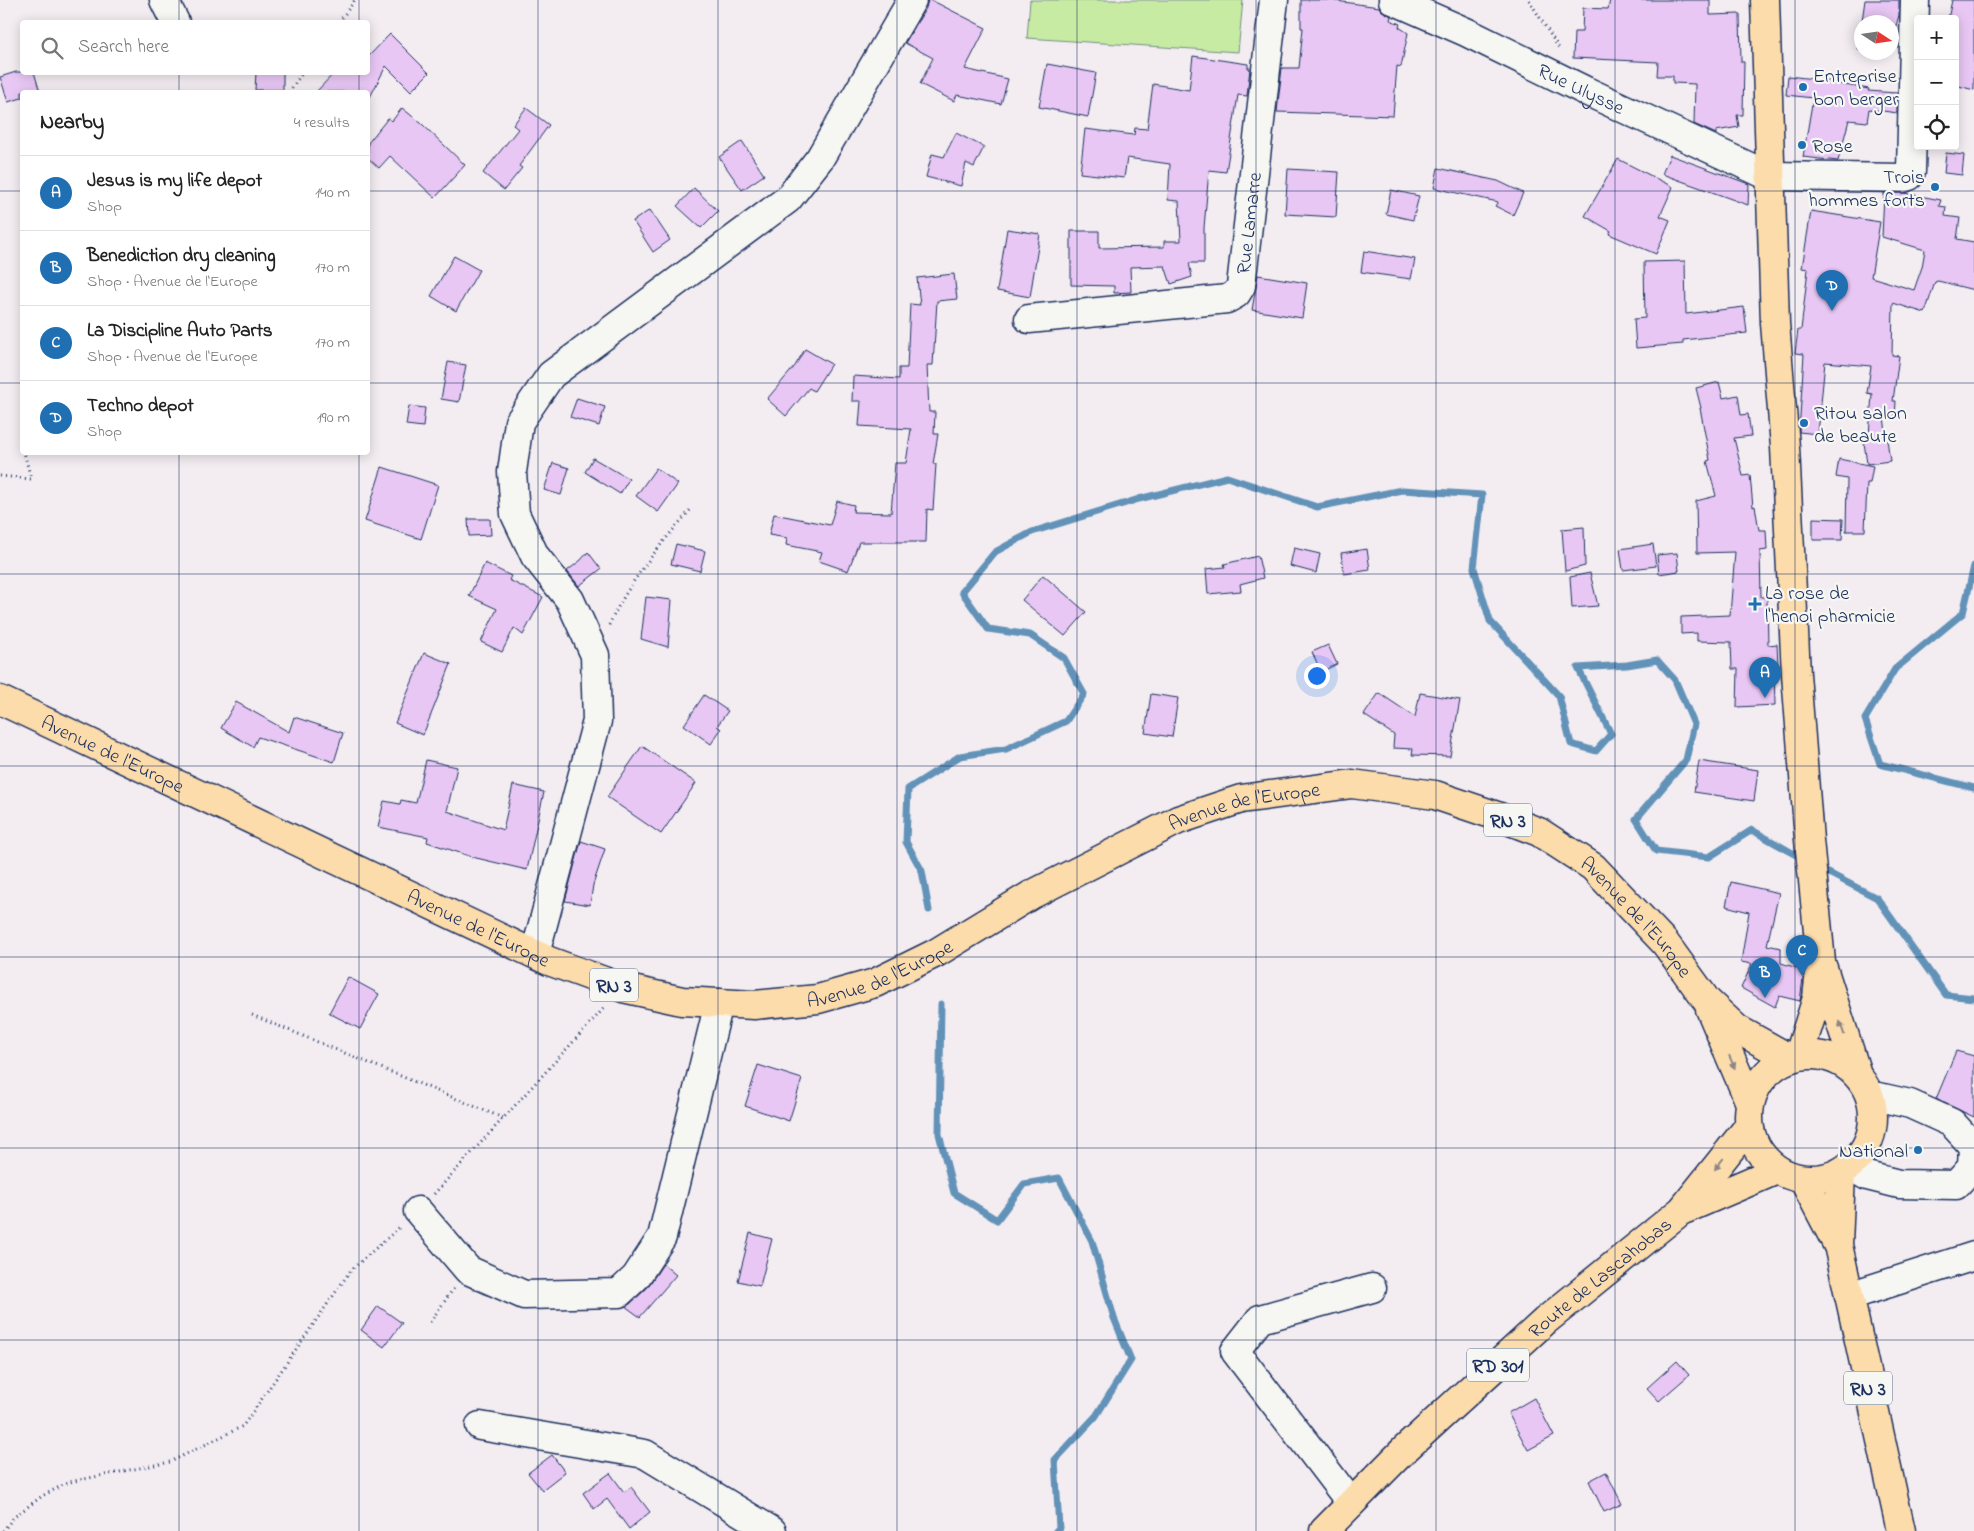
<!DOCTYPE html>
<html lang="en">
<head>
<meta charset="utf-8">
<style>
  body { margin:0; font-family:"Indie Flower",sans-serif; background:#f2f2f2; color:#222 }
  .controls { position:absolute; right:15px; top:15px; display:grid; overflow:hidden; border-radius:5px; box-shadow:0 2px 12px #0003 }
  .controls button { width:45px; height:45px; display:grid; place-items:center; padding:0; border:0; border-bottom:1px solid #e0e0e0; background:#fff; color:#222; font:25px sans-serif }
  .compass { position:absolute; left:1854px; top:15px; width:45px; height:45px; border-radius:50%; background:#fff; box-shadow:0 2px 12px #0003; rotate:102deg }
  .you { position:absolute; left:1316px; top:675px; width:18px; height:18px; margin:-12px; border:4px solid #fff; border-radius:50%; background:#1a73e8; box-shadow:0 0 0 8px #1a73e833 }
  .badge { display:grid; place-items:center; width:32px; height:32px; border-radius:50%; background:#1f6fb2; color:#fff; font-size:16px; font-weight:700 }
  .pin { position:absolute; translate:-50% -41px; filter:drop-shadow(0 1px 2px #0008) }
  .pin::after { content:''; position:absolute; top:26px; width:18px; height:15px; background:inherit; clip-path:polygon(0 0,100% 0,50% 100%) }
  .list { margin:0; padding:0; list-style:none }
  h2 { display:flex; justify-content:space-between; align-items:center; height:65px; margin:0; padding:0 20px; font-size:21px }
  h2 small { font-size:16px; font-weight:400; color:#767676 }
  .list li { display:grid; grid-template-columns:32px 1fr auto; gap:15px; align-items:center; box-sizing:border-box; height:75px; padding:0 20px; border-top:1px solid #e0e0e0 }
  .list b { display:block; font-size:19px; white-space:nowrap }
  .list p { margin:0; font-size:16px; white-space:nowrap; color:#767676 }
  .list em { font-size:16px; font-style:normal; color:#767676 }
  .icon { flex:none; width:28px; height:28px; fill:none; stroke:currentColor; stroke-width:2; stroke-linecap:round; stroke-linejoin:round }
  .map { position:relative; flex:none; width:1974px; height:1531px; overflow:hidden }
  .search { position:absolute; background:#fff; box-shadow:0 2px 12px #0003; left:20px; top:20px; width:350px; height:55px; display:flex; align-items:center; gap:12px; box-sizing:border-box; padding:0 18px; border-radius:5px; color:#767676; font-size:19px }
  .panel { position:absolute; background:#fff; box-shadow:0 2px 12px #0003; left:20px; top:90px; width:350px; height:365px; border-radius:5px }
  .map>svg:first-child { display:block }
  .green { fill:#c8eba4; stroke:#728d81 }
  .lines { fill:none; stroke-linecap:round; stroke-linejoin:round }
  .stream { stroke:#6292b8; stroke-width:7 }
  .building { fill:#e8c7f4; stroke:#1b2f5e }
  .minor-casing { stroke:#1b2f5e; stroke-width:31 }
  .major-casing { stroke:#1b2f5e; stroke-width:31 }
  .path { stroke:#1b2f5e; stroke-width:3; stroke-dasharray:1 4; stroke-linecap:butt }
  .minor { stroke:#f6f6f2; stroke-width:28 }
  .major { stroke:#fddcac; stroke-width:28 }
  .oneway { fill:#8c8685 }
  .grid { fill:none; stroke:#1b2f5e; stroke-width:1; stroke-opacity:0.55 }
  .poi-dot { fill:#1f6fb2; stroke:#f6f6f2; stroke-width:2 }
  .labels { text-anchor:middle; stroke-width:4.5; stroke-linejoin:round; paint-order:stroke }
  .shield { fill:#f6f6f2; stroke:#5d6b8a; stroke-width:1 }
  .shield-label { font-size:19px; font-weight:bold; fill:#1b2f5e }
  .poi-label { font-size:20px; fill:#1b2f5e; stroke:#f6f6f2; text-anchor:start }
  .street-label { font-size:20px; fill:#1b2f5e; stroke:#f6f6f2 }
</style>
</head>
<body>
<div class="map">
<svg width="1974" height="1531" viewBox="0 0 1974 1531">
  <rect width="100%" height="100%" fill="#f3edf2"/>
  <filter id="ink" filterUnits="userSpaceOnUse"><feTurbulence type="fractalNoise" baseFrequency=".02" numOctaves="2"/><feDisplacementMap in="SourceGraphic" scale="10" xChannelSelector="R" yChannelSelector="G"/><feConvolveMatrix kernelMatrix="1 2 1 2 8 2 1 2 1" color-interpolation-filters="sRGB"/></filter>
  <g filter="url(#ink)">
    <path class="green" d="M 1030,0 L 1243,0 L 1238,52 L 1027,38 Z"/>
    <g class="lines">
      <path class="stream" d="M 1974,566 L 1963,613 L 1895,669 L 1865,719 L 1880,764 L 1974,788
        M 1819,868 L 1877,898 L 1946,995 L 1974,998
        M 929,910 L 922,871 L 906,842 L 908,789 L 960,756 L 1006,749 L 1066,721 L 1084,694 L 1064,658 L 1030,635 L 988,629 L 962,592 L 995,552 L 1032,532 L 1139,499 L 1227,477 L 1317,507 L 1402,490 L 1482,495 L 1474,568 L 1490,621 L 1559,696 L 1571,744 L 1596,751 L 1611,734 L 1578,668 L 1627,665 L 1657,660 L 1675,680 L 1694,724 L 1686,760 L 1636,819 L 1656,851 L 1709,857 L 1752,830 L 1803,859
        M 941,1004 L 939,1134 L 954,1193 L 997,1220 L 1024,1184 L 1059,1178 L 1092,1241 L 1114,1318 L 1131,1360 L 1096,1416 L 1055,1460 L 1059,1528 L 1056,1531"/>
    </g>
    <path class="building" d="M 928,0 L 931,0 L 986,28 L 965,69 L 1008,79 L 1001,104 L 957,95 L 954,101 L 920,84 L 933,58 L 905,43 L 926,8 Z
      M 1301,0 L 1329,0 L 1379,7 L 1381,10 L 1391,16 L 1390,20 L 1400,24 L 1399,27 L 1408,33 L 1401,67 L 1397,66 L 1393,116 L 1277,112 L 1282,68 L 1299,68 L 1303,28 L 1301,28 Z
      M 1610,0 L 1710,0 L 1710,15 L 1740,14 L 1741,62 L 1744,62 L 1743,115 L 1737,115 L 1739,127 L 1716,131 L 1716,134 L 1694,124 L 1695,84 L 1673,83 L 1673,76 L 1657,76 L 1658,62 L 1573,58 L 1574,32 L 1582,32 L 1583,8 L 1608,9 Z
      M 1865,0 L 1899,0 L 1899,15 L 1896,26 L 1892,25 L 1892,22 L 1862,22 L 1862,50 L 1858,49 Z
      M 1952,0 L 1974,0 L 1974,90 L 1955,85 L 1955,19 L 1948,19 Z
      M 390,34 L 429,73 L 411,91 L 386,66 L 368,101 L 368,92 L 316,92 L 335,72 L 368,72 L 368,57 Z
      M 1193,56 L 1248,64 L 1248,68 L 1250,68 L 1247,96 L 1238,95 L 1226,172 L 1209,170 L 1204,228 L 1204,263 L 1189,263 L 1192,277 L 1171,284 L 1165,266 L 1130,267 L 1131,292 L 1114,293 L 1114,286 L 1071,285 L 1071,231 L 1099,231 L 1099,248 L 1164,247 L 1164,241 L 1181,241 L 1179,201 L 1168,200 L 1170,164 L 1127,158 L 1124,178 L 1080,173 L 1085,129 L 1134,135 L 1135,128 L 1147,129 L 1153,84 L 1189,90 Z
      M 1047,64 L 1096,73 L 1088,117 L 1039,107 Z
      M 16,72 L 34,72 L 40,92 L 22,92 L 22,98 L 8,102 L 0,77 Z
      M 256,72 L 283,72 L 283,90 L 255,90 Z
      M 1788,76 L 1832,81 L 1832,83 L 1869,89 L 1868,91 L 1897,93 L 1897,113 L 1869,109 L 1867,122 L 1849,120 L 1838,161 L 1803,157 L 1813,98 L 1786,95 Z
      M 402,108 L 422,124 L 465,165 L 435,198 L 390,156 L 379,168 L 368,158 L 368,143 L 388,118 L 392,121 Z
      M 526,108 L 549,125 L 519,166 L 522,168 L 504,190 L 483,173 L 518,129 L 513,125 Z
      M 956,133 L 984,147 L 974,167 L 966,163 L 961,186 L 926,177 L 932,154 L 944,157 Z
      M 742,141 L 764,175 L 742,190 L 719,157 Z
      M 1946,153 L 1964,155 L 1962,175 L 1944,173 Z
      M 1670,155 L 1749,184 L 1748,205 L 1662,174 Z
      M 1618,159 L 1673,187 L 1660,216 L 1670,220 L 1656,254 L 1609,234 L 1611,231 L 1585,216 Z
      M 1438,168 L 1498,181 L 1523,193 L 1513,215 L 1495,206 L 1498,202 L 1434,188 Z
      M 1288,169 L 1339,172 L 1336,217 L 1285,214 Z
      M 694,188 L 718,211 L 701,228 L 677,206 Z
      M 1391,190 L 1419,196 L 1413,220 L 1386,214 Z
      M 1884,193 L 1904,193 L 1941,200 L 1939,206 L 1946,207 L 1945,216 L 1960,218 L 1957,239 L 1974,242 L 1974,290 L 1938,281 L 1935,282 L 1925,313 L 1893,303 L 1892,355 L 1899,356 L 1893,401 L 1896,401 L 1895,418 L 1884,417 L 1890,461 L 1867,464 L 1863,435 L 1869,435 L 1872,394 L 1867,393 L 1871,366 L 1825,362 L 1818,434 L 1799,432 L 1804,354 L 1795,353 L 1798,330 L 1801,330 L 1808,269 L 1802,268 L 1811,211 L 1880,222 L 1871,277 L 1914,290 L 1922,267 L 1925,250 L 1882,237 Z
      M 650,210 L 670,240 L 653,252 L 633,221 Z
      M 1007,229 L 1040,234 L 1030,297 L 997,291 Z
      M 1364,251 L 1415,259 L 1411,279 L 1361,272 Z
      M 454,256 L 479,270 L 456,311 L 431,296 Z
      M 1685,261 L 1686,314 L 1744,307 L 1747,333 L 1683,340 L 1683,344 L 1636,348 L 1634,319 L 1645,318 L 1644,262 Z
      M 954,274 L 957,299 L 937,301 L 933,365 L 927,365 L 929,412 L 935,412 L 934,434 L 938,434 L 933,464 L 936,464 L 933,510 L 927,509 L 926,542 L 859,542 L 848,571 L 819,561 L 822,552 L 786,545 L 787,538 L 769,535 L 774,514 L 830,525 L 837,501 L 854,505 L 853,512 L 891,513 L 895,463 L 906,463 L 911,429 L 859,426 L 861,401 L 852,401 L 853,376 L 899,379 L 899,368 L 907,368 L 910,304 L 920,305 L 917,278 Z
      M 1258,275 L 1307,283 L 1302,318 L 1252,310 Z
      M 805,349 L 831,364 L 814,391 L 809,388 L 786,416 L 767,399 L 795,366 Z
      M 448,362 L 466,365 L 459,402 L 441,399 Z
      M 1719,382 L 1723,398 L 1738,395 L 1741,415 L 1748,414 L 1751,436 L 1734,438 L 1743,476 L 1750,475 L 1753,507 L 1755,506 L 1759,530 L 1766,530 L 1767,550 L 1760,551 L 1761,597 L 1767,597 L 1768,645 L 1777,644 L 1778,666 L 1774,667 L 1775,705 L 1737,707 L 1738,669 L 1732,669 L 1731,642 L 1697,641 L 1697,633 L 1681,634 L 1681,617 L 1730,615 L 1735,552 L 1697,553 L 1696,501 L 1716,496 L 1707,461 L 1710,460 L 1700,408 L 1701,408 L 1696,388 Z
      M 577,398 L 605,407 L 599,426 L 570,417 Z
      M 409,406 L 425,408 L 423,427 L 406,425 Z
      M 593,458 L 629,479 L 620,494 L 585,472 Z
      M 1839,459 L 1873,466 L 1870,483 L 1867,483 L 1865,531 L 1846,531 L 1847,479 L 1836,477 Z
      M 553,463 L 569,468 L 561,495 L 544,490 Z
      M 382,467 L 438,485 L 421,539 L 365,521 Z
      M 656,468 L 678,484 L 658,512 L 636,496 Z
      M 1813,518 L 1843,519 L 1842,540 L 1813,540 Z
      M 468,519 L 490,519 L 491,535 L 469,536 Z
      M 1584,527 L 1585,566 L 1565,571 L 1562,529 Z
      M 676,544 L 705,551 L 700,571 L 671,564 Z
      M 1653,544 L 1656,566 L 1623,570 L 1620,549 Z
      M 1294,548 L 1320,554 L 1316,573 L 1290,566 Z
      M 1367,549 L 1370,570 L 1344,574 L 1341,553 Z
      M 588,552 L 601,569 L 579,586 L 567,571 L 581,560 Z
      M 1677,553 L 1679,571 L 1659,574 L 1657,555 Z
      M 1258,556 L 1263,578 L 1240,584 L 1241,591 L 1208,594 L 1206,569 L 1225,567 L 1224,564 Z
      M 485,563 L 511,576 L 509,580 L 543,597 L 523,635 L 514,628 L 502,652 L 481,642 L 497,609 L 469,596 Z
      M 1590,573 L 1598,606 L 1572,608 L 1570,577 Z
      M 1043,575 L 1086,612 L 1065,636 L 1022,600 Z
      M 646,597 L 672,600 L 668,647 L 641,639 Z
      M 1328,645 L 1337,664 L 1321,672 L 1312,652 Z
      M 424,653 L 451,664 L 423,735 L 395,723 Z
      M 1379,693 L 1415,717 L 1420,693 L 1460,700 L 1450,756 L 1412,755 L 1413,749 L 1393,748 L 1394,735 L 1364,715 Z
      M 1151,694 L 1178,698 L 1172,737 L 1145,733 Z
      M 704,695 L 728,711 L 717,726 L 721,729 L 711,744 L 684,725 Z
      M 236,702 L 289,732 L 294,717 L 343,733 L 334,762 L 258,737 L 253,747 L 221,728 Z
      M 642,746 L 696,783 L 661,834 L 607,797 Z
      M 426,760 L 457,767 L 447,811 L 503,830 L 513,785 L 544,792 L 527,870 L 472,857 L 427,842 L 428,837 L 378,827 L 384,801 L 400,804 L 401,800 L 416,803 Z
      M 1699,761 L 1758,770 L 1754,801 L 1694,792 Z
      M 581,841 L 605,849 L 593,885 L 590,905 L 565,901 Z
      M 1731,882 L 1779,893 L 1767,945 L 1781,948 L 1781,963 L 1804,970 L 1800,1001 L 1779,996 L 1775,1007 L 1741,988 L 1752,964 L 1741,962 L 1749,912 L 1726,906 Z
      M 348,977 L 379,994 L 360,1029 L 329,1013 Z
      M 1956,1051 L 1974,1056 L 1974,1117 L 1936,1099 Z
      M 758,1065 L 802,1079 L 789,1121 L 745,1106 Z
      M 750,1233 L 772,1239 L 760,1286 L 738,1281 Z
      M 663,1264 L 676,1275 L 640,1317 L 625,1306 L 630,1304 L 647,1288 Z
      M 378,1306 L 402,1323 L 384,1347 L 361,1330 Z
      M 1677,1361 L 1689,1375 L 1659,1401 L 1647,1388 Z
      M 1534,1398 L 1554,1436 L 1528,1450 L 1508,1413 Z
      M 552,1455 L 565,1472 L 542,1490 L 528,1473 Z
      M 1606,1472 L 1622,1504 L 1604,1512 L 1589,1481 Z
      M 610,1473 L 624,1492 L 631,1487 L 650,1512 L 629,1529 L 607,1499 L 594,1509 L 583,1493 Z"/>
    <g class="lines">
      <g class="minor-casing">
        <g id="minor">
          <path d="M 164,0 L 175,22"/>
          <path id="s1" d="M 1393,0 L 1466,32 L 1586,91 L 1769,176 L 1903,178 L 1909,176 L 1911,171 L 1915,0"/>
          <path id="s2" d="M 1029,319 L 1227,299 L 1236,294 L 1241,286 L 1274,0"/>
          <path d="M 535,954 L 597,721 L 595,655 L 570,600 L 535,556 L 515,514 L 512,472 L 519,422 L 551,375 L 788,199 L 820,158 L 912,0"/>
          <path d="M 1850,1166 L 1867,1176 L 1899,1184 L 1956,1185 L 1972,1167 L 1973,1146 L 1952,1123 L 1910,1104 L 1870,1095"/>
          <path d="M 418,1211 L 468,1270 L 524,1295 L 619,1293 L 636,1277 L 662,1237 L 719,1003"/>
          <path d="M 1849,1296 L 1974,1256"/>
          <path d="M 480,1426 L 645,1454 L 772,1531"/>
          <path d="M 1351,1503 L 1235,1351 L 1260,1319 L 1372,1288"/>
        </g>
      </g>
      <g class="major-casing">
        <g id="major">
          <path d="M 1765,0 L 1775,323 L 1785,447 L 1796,674 L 1809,840 L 1821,962 L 1817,998 L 1799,1055"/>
          <path id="s3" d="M 0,700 L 549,961 L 623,988 L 682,1001 L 754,1005 L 818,999 L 875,983 L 936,953 L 1031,895 L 1178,820 L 1241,799 L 1352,784 L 1435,795 L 1497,816 L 1539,832 L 1593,867 L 1665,943 L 1707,1001 L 1737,1029 L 1789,1058"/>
          <path d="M 1823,968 L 1857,1074"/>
          <path d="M 1710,1009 L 1750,1103"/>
          <circle cx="1811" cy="1117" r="62"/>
          <path d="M 1841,1172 L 1838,1245 L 1901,1531"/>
          <path d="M 1803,1179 L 1837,1244"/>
          <path d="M 1686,1209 L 1777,1170"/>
          <path id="s4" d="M 1324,1531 L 1404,1450 L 1545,1321 L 1682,1210 L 1749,1126"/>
        </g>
      </g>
      <path class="path" d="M 1529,0 L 1560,50
        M 339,22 L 355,0
        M 289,92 L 303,72
        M 0,476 L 31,479 L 24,452
        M 609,625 C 630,580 659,546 692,508
        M 252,1015 L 503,1118
        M 434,1194 L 605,1007
        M 430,1322 L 454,1288
        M 3,1531 L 14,1517 L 42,1496 L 69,1482 L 170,1462 L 243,1426 L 351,1270 L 401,1226"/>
      <use href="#minor" class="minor"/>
      <use href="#major" class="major"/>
    </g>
    <defs><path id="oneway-solid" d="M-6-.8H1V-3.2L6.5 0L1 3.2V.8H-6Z" transform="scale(1.25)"/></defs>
    <g class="oneway">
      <use href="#oneway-solid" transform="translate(1842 1028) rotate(-108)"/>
      <use href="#oneway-solid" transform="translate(1732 1062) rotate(66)"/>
      <use href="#oneway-solid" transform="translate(1719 1164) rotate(128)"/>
    </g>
  </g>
  <path class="grid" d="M 179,0 L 179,22M 359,0 L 359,22M 538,0 L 538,1531M 718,0 L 718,1531M 897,0 L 897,1531M 1077,0 L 1077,1531M 1256,0 L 1256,1531M 1436,0 L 1436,1531M 1615,0 L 1615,1531M 1795,0 L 1795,1531M 179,72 L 179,92M 359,72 L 359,92M 0,191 L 22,191M 368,191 L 1974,191M 0,383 L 22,383M 368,383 L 1974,383M 179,452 L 179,1531M 359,452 L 359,1531M 0,574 L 1974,574M 0,766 L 1974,766M 0,957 L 1974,957M 0,1148 L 1974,1148M 0,1340 L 1974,1340"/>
  <g class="poi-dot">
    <circle cx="1803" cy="87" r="5"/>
    <circle cx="1802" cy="145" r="5"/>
    <circle cx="1935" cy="187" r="5"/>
    <circle cx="1804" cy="423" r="5"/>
    <path d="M1752.5 596.5h5v5h5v5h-5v5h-5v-5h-5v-5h5z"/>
    <circle cx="1918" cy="1150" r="5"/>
  </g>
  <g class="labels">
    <g class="shield">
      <rect x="1484" y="803.5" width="48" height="33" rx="4"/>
      <rect x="590" y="968.5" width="48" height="33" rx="4"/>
      <rect x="1467" y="1348.5" width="62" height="33" rx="4"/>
      <rect x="1844" y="1371.5" width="48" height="33" rx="4"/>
    </g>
    <g class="shield-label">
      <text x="1508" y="827">RN 3</text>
      <text x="614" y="992">RN 3</text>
      <text x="1498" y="1372">RD 301</text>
      <text x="1868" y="1395">RN 3</text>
    </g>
    <g class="poi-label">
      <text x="1813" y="82">Entreprise<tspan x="1813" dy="23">bon berger</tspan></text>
      <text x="1812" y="152">Rose</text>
      <text x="1925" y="183" text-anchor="end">Trois<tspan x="1925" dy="23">hommes forts</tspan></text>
      <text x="1814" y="419">Ritou salon<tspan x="1814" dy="23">de beaute</tspan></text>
      <text x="1765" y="599">La rose de<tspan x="1765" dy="23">l'henoi pharmicie</tspan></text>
      <text x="1908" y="1157" text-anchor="end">National</text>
    </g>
    <g class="street-label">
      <text dy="7" stroke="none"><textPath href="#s1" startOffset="208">Rue Ulysse</textPath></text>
      <text dy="7" stroke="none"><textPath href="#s2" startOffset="282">Rue Lamarre</textPath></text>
      <text dy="7" stroke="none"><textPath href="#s3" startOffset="125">Avenue de l'Europe</textPath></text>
      <text dy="7" stroke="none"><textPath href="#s3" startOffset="1355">Avenue de l'Europe</textPath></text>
      <text dy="7" stroke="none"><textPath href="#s3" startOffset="1790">Avenue de l'Europe</textPath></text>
      <text dy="7" stroke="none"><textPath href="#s3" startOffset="530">Avenue de l'Europe</textPath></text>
      <text dy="7" stroke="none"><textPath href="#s3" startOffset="950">Avenue de l'Europe</textPath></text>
      <text dy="7" stroke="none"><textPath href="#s4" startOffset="375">Route de Lascahobas</textPath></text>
    </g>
  </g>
</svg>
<div class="controls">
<button>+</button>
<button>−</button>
<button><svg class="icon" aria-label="locate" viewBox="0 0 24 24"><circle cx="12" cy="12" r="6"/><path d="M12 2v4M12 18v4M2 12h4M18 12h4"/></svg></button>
</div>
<svg class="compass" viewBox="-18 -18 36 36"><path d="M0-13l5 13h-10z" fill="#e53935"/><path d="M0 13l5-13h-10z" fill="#767676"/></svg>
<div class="you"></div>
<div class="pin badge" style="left:1765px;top:698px">A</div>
<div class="pin badge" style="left:1765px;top:998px">B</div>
<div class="pin badge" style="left:1802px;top:976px">C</div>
<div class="pin badge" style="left:1832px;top:311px">D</div>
<div class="search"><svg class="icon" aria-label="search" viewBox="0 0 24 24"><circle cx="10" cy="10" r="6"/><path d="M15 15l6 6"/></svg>Search here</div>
<section class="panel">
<h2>Nearby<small>4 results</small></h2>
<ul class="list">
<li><span class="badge">A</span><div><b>Jesus is my life depot</b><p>Shop</p></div><em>140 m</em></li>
<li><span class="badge">B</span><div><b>Benediction dry cleaning</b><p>Shop · Avenue de l'Europe</p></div><em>170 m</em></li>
<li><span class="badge">C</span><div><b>La Discipline Auto Parts</b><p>Shop · Avenue de l'Europe</p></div><em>170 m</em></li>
<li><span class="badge">D</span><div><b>Techno depot</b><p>Shop</p></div><em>190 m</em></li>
</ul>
</section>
</div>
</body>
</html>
